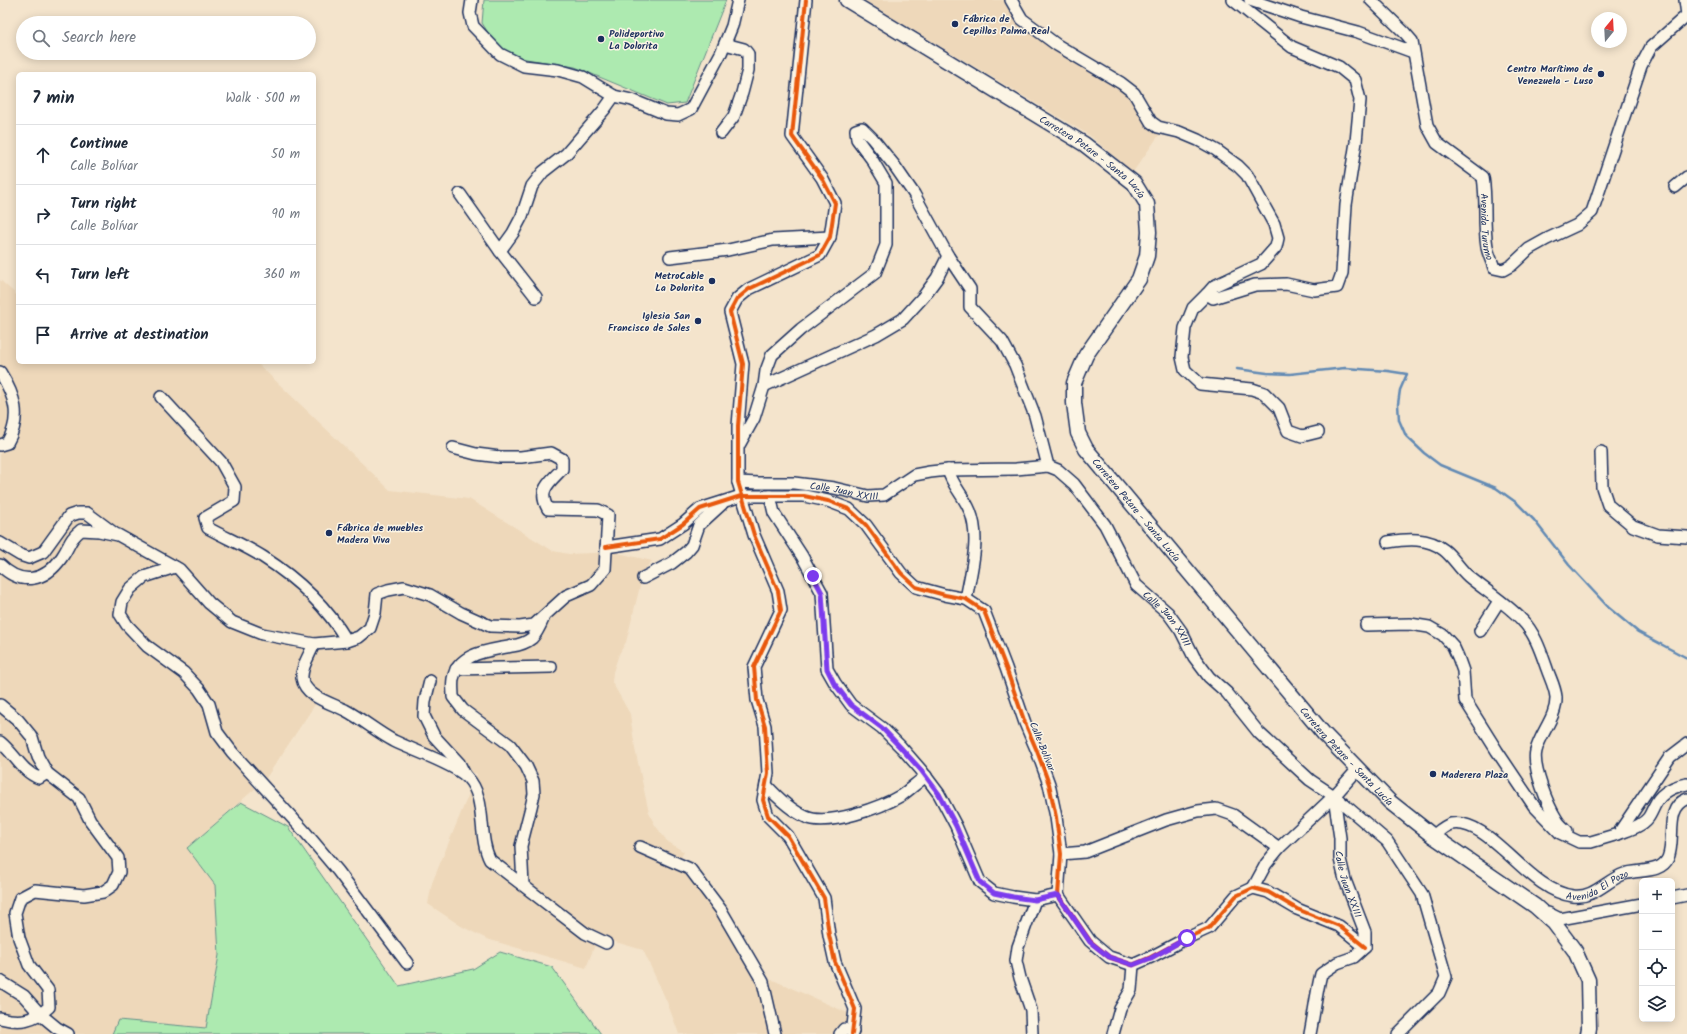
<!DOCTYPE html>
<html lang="en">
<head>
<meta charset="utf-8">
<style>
  body { margin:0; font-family:Kalam,sans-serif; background:#f2f2f3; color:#1f2937 }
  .controls { position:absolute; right:12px; bottom:12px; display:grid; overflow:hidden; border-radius:6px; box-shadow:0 2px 10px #0003 }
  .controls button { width:36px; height:36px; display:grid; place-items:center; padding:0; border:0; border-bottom:1px solid #e0e1e3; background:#fff; color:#1f2937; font:20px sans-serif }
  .compass { position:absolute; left:1591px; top:12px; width:36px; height:36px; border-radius:50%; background:#fff; box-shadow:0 2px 10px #0003; rotate:18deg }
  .stop { position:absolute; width:12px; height:12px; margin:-9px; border:3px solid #7c3aed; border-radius:50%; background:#fff }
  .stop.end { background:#7c3aed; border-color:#fff; box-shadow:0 1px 4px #0008 }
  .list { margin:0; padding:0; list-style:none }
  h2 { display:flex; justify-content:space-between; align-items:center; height:52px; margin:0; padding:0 16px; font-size:17px }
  h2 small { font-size:13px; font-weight:400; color:#747a83 }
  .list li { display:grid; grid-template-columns:26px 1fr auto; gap:12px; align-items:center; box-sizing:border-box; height:60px; padding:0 16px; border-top:1px solid #e0e1e3 }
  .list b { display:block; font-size:15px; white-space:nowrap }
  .list p { margin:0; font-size:13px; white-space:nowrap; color:#747a83 }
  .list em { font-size:13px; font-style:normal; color:#747a83 }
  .icon { flex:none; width:22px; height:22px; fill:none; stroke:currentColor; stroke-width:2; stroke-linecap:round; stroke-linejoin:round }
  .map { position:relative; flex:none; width:1687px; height:1034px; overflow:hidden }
  .search { position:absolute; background:#fff; box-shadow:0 2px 10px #0003; left:16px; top:16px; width:300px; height:44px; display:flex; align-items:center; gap:10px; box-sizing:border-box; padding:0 14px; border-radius:22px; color:#747a83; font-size:15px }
  .panel { position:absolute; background:#fff; box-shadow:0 2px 10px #0003; left:16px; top:72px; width:300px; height:292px; border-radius:6px }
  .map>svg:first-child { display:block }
  .built { fill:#eed8ba }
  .green { fill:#adeab0; stroke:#648c87 }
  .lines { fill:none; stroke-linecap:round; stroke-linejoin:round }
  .stream { stroke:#628ab4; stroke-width:2.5 }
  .minor-casing { stroke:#1b2f5e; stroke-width:14 }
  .major-casing { stroke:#1b2f5e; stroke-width:17 }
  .minor { stroke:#fcf5e5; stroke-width:11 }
  .major { stroke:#fcf5e5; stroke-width:14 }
  .cycleway-casing { stroke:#fcf5e5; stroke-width:6 }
  .cycleway { stroke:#e8590c; stroke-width:4 }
  .route { stroke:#7c3aed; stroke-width:5 }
  .poi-dot { fill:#1b2f5e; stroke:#fcf5e5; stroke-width:1.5 }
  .labels { text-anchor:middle; stroke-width:3; stroke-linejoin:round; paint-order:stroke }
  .poi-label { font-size:10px; font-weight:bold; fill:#1b2f5e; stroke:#fcf5e5; text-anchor:start }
  .street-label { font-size:10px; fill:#1b2f5e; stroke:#fcf5e5 }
</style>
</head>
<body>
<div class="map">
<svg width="1687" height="1034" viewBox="0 0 1687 1034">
  <rect width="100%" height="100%" fill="#f4e4cc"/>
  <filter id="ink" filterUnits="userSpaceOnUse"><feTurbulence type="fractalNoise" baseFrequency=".025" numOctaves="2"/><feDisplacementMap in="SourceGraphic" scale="8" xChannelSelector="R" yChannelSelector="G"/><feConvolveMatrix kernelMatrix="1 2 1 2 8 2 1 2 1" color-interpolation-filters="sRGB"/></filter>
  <g filter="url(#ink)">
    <path class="built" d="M 863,0 L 1010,0 L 1021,17 L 1114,77 L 1143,111 L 1164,128 L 1133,172 L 1089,135 Z
      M 0,280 L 18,296 L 18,362 L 256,362 L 390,490 L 469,499 L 553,551 L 569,554 L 614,552 L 652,561 L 644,570 L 626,642 L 619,654 L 613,672 L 612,682 L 630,714 L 635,749 L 649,813 L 655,825 L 667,841 L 684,852 L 675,867 L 693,878 L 710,897 L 758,984 L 773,980 L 850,1014 L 847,1034 L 679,1034 L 667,1002 L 643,950 L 598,937 L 586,968 L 487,939 L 461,926 L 428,904 L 432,883 L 477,774 L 381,738 L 347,719 L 332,709 L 316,703 L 264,781 L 187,848 L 215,885 L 219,955 L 206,1028 L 119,1020 L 112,1034 L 0,1034 Z"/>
    <path class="green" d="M 484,0 L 726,0 L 685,103 L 667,105 L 575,67 L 502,55 L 482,23 Z
      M 241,802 L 288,827 L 399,986 L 473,969 L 500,952 L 552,967 L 601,1034 L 112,1034 L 118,1020 L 206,1028 L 219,955 L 215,885 L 187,848 Z"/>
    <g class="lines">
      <path class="stream" d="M 1237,369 L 1267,373 L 1290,374 L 1345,368 L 1388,371 L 1407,374 L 1400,390 L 1398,404 L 1399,420 L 1406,436 L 1424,453 L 1440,465 L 1496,488 L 1517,503 L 1534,520 L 1569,565 L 1609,608 L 1638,632 L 1687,658"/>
      <g class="minor-casing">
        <g id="minor">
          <path d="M 472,0 L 470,13 L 473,26 L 500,54 L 524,66 L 558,70 L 583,77 L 614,96 L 632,100 L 666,114 L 678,115 L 691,109 L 721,53 L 732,26 L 738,0"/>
          <path d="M 806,0 L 792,136 L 822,178 L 835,203 L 830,237 L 820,255 L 749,289 L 737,299 L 730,312 L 743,364 L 738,426 L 738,482 L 754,535 L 778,591 L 781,610 L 754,667 L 757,700 L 765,726 L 768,773 L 763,800 L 768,816 L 788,836 L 824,898 L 829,935 L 835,962 L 855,1009 L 852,1034"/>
          <path d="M 1011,0 L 1022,19 L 1057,45 L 1121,83 L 1134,93 L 1151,122 L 1158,127 L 1179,132 L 1198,140 L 1216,150 L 1238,166 L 1247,175 L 1274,224 L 1278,238 L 1276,247 L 1261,264 L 1214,286 L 1207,294 L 1213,298 L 1255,285 L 1286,284 L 1314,290 L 1337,287 L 1342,273 L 1346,205 L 1356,142 L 1360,100 L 1355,80 L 1339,67 L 1292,47 L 1233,0"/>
          <path d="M 1250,0 L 1301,17 L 1358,32 L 1413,52"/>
          <path id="s1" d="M 1371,0 L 1405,33 L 1412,41 L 1427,125 L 1437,143 L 1483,177 C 1487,201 1483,223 1487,247 C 1488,254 1492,261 1494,268 L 1503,270 L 1512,265 L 1529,249 L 1547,239 L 1577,225 L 1592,212 L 1641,66 L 1651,47 L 1687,15"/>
          <path d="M 1685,0 L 1687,15"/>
          <path d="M 721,133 L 734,116 L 742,93 L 748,70 L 748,54 L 744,49 L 725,44"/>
          <path d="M 1675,187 L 1687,177"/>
          <path d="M 460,194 L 500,251 L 536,297"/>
          <path d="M 500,251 L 513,233 L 522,216 L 532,186 L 543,172 L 566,154 L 604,110 L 614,96"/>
          <path d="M 670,257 L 728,250 L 773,240 L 830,237"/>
          <path d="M 1207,294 L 1193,308 L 1185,328 L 1182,357 L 1185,370 L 1200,384 L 1252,389 L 1264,393 L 1279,408 L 1288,431 L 1302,436 L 1318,432"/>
          <path d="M 0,372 C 15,396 22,417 7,443 L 0,445"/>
          <path d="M 764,386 L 876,335 L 903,319 L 923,297 L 937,278 L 948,256"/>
          <path d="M 161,397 L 221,462 L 235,487 L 234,501 L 205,518 L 208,528 C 226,538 246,546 263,557 C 296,578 327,607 347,641"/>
          <path d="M 739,445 L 754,418 L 764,386 L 766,371 L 772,355 L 801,329 L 875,273 L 886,245 L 886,183 L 871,158 L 857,139 L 856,130 L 862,128 L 872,138 L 894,165 L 914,194 L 948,256 L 970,289 L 970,307 L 1002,341 L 1015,365 L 1035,416 L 1048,466"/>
          <path d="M 1601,452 L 1602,487 L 1608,505 L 1633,526 L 1658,535 L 1687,537"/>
          <path d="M 948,470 C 952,485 964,496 970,511 C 981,538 971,571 966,599"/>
          <path id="s2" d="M 738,482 L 758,483 L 794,483 L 834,488 L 868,496 L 884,495 L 914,475 L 930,472 L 948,470 L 1016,469 L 1048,466 L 1058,470 L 1074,484 L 1105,525 L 1136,585 L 1168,613 L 1181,631 L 1194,657 L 1209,677 L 1227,693 L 1259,733 L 1310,780 L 1334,796 L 1340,838 L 1340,859 L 1345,880 L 1365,932 L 1365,947 L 1354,957 L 1337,963 L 1321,974 C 1316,994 1314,1014 1310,1034"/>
          <path d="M 770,496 L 774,513 L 802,556 L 822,593 L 827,669 L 835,683 L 851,705 L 882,728 L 901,747 L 921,770 L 939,794 L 956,826 L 980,882 L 994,893 L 1013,897 L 1035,900 L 1058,895"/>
          <path d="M 1388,542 C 1407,539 1428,537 1444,550 C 1453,557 1459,568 1468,576 C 1486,591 1507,604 1522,620 C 1535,633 1541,652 1547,669 C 1550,678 1555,687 1556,697 C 1557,717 1540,733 1536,751 C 1532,767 1548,806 1557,820 C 1559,824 1563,827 1567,831"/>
          <path d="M 0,543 L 20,555 L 29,558 L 43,552 L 69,516 L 78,513 L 87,513 L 114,533"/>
          <path d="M 606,547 L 660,539 L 683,524 L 700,509 L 741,496 L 804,496 L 828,501 L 849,509 L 866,525 L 901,573 L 916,587 L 945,595 L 966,599 L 984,611 L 1006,668 L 1025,723 L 1037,751 L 1049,784 L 1056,817 L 1061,854 L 1058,895 L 1090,941 L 1109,957 L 1133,965 L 1151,957 L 1187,938 L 1209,928 L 1236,896 L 1253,888 L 1268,892 L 1297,909 L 1339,926 L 1365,947"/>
          <path d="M 0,565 C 21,586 45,582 62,557 C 71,544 68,541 81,530 L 99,531 L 118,535 L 179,569 L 209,603 L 232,622 L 262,634 L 314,644 L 347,641 L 359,637 L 370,628 L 375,613 L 377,594 L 388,590 L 404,587 L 430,595 L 461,613 L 490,626 L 520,627 L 534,625 L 566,596 L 591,585 L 605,569 L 608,515 L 598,510 L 548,509 C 537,490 549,483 562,469 L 562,459 L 551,453 L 521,457 L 500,457 L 476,454 L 453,448"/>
          <path d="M 175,567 L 144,577 L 130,589 L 122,602 L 120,614 L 127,625 L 147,646 L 184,673 L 199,689 L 209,704 L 217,732 L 232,752 L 306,833 L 338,871 L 407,963"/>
          <path d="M 643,578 L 672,563 L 686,552 L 692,545 L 699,525 L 722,504"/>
          <path d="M 1366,625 L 1410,624 L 1429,627 L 1443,635 L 1453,646 L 1458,657 L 1463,671 L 1465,700 L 1497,751 L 1534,806 L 1560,833 L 1579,842 L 1591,842 L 1618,834 L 1670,757 L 1687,744"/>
          <path d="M 1480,631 L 1499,601"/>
          <path d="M 314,644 C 310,654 301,667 302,678 C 305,697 331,703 345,710 C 362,719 377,732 394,741 C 412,750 454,764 467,777 C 488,799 477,835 490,860 L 585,933 L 606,943"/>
          <path d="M 456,669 L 551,667"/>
          <path d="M 430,681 L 425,701 L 424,716 L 434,736 L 459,763 L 465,775"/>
          <path d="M 0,705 L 18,720 L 32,737 L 38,757 L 47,773 L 79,798 L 90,820 L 118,858 L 119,872 L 113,885 L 103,892 L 84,895 L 35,890 L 20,898 L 15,913 L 19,938 L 29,965 L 48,990 L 49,1007 C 34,1021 19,1023 0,1018"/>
          <path d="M 0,742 C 14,753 22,772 39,778 L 47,773"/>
          <path d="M 1358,769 L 1334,796 L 1387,841 L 1422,894 L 1446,977 L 1439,993 L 1398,1034"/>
          <path d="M 766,785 C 777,797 790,810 806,817 C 828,827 882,807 902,795 C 910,789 918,782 926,776"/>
          <path d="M 1618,834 C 1628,830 1641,827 1648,818 C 1651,814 1653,808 1656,803 C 1662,792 1675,786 1687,784"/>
          <path id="s3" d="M 1433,836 C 1439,831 1444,826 1451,824 C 1491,817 1527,891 1573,896 C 1593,899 1607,880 1624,874 C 1638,869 1661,874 1668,858 C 1676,839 1664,808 1687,799"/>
          <path d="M 640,847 L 690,869 L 721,910 L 763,982 L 775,1034"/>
          <path d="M 1061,854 L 1085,852 L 1166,820 L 1198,811 L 1216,809 L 1233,815 L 1279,848"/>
          <path d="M 523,885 L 521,846 L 531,807 L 534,794 L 533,781 L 526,766 L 510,745 L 463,710 L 453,697 C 453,691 452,685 453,679 C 458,652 490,651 512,646 C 519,645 526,643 532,638 C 537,633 540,626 543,619"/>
          <path d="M 1253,888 L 1266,864 L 1279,848 L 1334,796"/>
          <path d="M 1672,898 L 1687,895"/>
          <path d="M 1548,913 L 1560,919 L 1642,904"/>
          <path d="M 0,981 L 24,996 L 40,1014 L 57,1028 L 68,1034"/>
          <path d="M 840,1034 L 844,1029 L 853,1031"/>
          <path d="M 1032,1034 L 1031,1010 L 1020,978 L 1016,961 L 1018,947 L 1035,900"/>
          <path d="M 1113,1034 L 1120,1009 L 1131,990 L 1133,965"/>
        </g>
      </g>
      <g class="major-casing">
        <g id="major">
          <path id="s4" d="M 847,0 L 1084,144 L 1134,183 L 1147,204 L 1149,232 L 1147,256 L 1139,279 L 1086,355 L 1074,383 L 1074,403 L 1078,433 L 1086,449 L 1324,734 L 1390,802 L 1433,836 L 1535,906 L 1554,923 L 1575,951 L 1588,980 L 1589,1028 L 1588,1034"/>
        </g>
      </g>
      <use href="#minor" class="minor"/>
      <use href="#major" class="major"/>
      <g class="cycleway-casing">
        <path id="cycleway" d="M 806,0 L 792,136 L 822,178 L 835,203 L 830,237 L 820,255 L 749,289 L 737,299 L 730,312 L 743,364 L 738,426 L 738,482 L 754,535 L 778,591 L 781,610 L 754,667 L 757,700 L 765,726 L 768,773 L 763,800 L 768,816 L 788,836 L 824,898 L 829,935 L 835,962 L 855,1009 L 852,1034
          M 606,547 L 660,539 L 683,524 L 700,509 L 741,496 L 804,496 L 828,501 L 849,509 L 866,525 L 901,573 L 916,587 L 945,595 L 966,599 L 984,611 L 1006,668 L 1025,723 L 1037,751 L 1049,784 L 1056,817 L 1061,854 L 1058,895 L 1090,941 L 1109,957 L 1133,965 L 1151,957 L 1187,938 L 1209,928 L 1236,896 L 1253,888 L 1268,892 L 1297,909 L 1339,926 L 1365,947"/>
      </g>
      <use href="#cycleway" class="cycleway"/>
    </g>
  </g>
  <g class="lines" filter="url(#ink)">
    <path class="route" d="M 813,576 L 822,593 L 827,669 L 834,683 L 851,705 L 882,728 L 901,748 L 921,770 L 939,794 L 956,826 L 980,882 L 994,893 L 1013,897 L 1035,900 L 1058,895 L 1090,942 L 1109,957 L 1133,965 L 1151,958 L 1187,938"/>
  </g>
  <g class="poi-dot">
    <circle cx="955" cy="24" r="4"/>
    <circle cx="601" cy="39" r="4"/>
    <circle cx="1601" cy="74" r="4"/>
    <circle cx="712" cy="281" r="4"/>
    <circle cx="698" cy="321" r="4"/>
    <circle cx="329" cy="533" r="4"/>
    <circle cx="1433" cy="774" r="4"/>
  </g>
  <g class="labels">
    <g class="poi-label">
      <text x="963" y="22">Fábrica de<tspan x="963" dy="12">Cepillos Palma Real</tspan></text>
      <text x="609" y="37">Polideportivo<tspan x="609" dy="12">La Dolorita</tspan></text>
      <text x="1593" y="72" text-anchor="end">Centro Marítimo de<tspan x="1593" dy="12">Venezuela - Luso</tspan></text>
      <text x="704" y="279" text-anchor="end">MetroCable<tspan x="704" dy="12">La Dolorita</tspan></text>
      <text x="690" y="319" text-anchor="end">Iglesia San<tspan x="690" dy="12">Francisco de Sales</tspan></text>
      <text x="337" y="531">Fábrica de muebles<tspan x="337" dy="12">Madera Viva</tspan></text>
      <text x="1441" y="778">Maderera Plaza</text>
    </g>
    <g class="street-label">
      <text dy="4" stroke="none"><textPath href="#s4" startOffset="292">Carretera Petare - Santa Lucía</textPath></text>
      <text dy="4" stroke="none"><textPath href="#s1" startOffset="271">Avenida Turumo</textPath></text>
      <text dy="4" stroke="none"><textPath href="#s2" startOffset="107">Calle Juan XXIII</textPath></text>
      <text dy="4" stroke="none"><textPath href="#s4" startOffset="712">Carretera Petare - Santa Lucía</textPath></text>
      <text dy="4" stroke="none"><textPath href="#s2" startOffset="515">Calle Juan XXIII</textPath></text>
      <text transform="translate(1043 746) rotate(68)" y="4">Calle Bolívar</text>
      <text dy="4" stroke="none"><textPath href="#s4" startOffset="1036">Carretera Petare - Santa Lucía</textPath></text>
      <text dy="4" stroke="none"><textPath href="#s3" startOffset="194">Avenida El Pozo</textPath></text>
      <text dy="4" stroke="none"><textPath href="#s2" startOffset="851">Calle Juan XXIII</textPath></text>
    </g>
  </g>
</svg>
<div class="controls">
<button>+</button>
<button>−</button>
<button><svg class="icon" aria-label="locate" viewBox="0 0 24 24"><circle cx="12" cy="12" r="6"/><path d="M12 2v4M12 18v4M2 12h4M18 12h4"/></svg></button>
<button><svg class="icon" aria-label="layers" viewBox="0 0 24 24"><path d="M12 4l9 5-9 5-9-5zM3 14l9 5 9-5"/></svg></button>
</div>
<svg class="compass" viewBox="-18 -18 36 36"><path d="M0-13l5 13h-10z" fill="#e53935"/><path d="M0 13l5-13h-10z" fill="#747a83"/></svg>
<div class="stop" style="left:1187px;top:938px"></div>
<div class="stop end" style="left:813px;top:576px"></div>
<div class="search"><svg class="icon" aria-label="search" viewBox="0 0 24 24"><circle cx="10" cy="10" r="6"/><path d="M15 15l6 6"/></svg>Search here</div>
<section class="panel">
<h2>7 min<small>Walk · 500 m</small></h2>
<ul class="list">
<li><svg class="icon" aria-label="ahead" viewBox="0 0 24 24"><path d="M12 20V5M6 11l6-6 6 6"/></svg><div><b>Continue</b><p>Calle Bolívar</p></div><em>50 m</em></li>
<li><svg class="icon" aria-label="right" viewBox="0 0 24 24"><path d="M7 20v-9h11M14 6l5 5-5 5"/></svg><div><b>Turn right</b><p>Calle Bolívar</p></div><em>90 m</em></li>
<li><svg class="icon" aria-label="left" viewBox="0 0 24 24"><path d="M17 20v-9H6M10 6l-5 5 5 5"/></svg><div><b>Turn left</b></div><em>360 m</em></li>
<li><svg class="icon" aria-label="arrive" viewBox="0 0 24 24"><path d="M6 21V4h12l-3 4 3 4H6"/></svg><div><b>Arrive at destination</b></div></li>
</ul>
</section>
</div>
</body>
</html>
